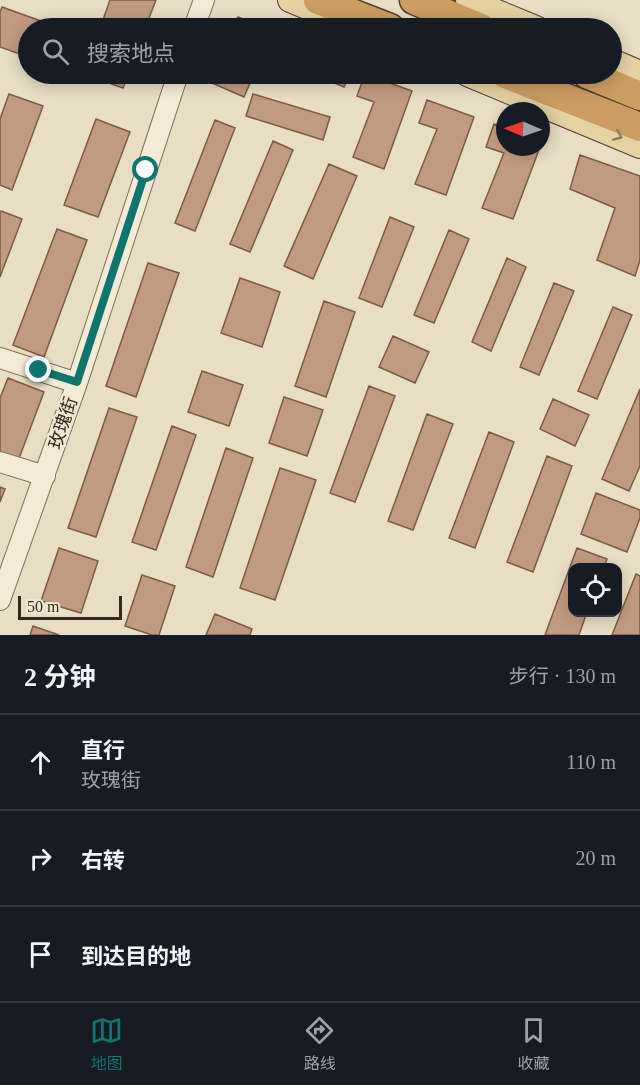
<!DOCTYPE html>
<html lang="zh">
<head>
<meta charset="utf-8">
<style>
  body { margin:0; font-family:"Times New Roman","Noto Sans SC",serif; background:#20242c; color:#f1f3f6 }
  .controls { position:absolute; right:18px; bottom:18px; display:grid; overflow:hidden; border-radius:12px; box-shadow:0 3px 15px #0003 }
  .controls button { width:54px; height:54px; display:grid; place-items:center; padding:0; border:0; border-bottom:2px solid #363941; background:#171b24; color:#f1f3f6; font:30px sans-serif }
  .compass { position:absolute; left:496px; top:102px; width:54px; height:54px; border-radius:50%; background:#171b24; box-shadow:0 3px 15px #0003; rotate:272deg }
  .scale { position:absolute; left:18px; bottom:15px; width:104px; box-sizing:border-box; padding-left:6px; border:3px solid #32291f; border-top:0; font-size:16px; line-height:21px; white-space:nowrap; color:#32291f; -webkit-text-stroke:4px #f0e8d4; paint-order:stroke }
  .stop { position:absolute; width:18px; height:18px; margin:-14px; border:4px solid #0f766e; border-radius:50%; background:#fff }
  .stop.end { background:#0f766e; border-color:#fff; box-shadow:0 2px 6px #0008 }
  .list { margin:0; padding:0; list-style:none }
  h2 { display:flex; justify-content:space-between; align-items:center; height:78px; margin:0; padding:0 24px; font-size:26px }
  h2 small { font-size:20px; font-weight:400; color:#9ea1a6 }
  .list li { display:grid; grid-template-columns:39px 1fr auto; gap:18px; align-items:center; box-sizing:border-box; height:96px; padding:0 24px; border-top:2px solid #363941 }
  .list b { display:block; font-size:22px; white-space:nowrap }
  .list p { margin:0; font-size:20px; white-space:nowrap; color:#9ea1a6 }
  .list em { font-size:20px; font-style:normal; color:#9ea1a6 }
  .icon { flex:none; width:33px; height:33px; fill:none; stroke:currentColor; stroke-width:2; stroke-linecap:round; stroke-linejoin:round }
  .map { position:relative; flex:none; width:640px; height:635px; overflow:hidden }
  .search { position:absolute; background:#171b24; box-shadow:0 3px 15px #0003; left:18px; right:18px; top:18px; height:66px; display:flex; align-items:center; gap:15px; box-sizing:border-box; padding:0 21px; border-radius:33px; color:#9ea1a6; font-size:22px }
  .sheet { height:366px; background:#171b24 }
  nav { display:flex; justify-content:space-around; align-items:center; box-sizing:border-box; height:84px; border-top:2px solid #363941; background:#171b24; font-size:16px; color:#9ea1a6 }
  nav a { display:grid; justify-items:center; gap:3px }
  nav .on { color:#0f766e }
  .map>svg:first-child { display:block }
  .building { fill:#c19b80; stroke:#7c5c46; stroke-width:1.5 }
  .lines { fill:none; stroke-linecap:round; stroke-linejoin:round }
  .minor-casing { stroke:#80705d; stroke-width:22 }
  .major-casing { stroke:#4f3f31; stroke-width:26 }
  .highway-casing { stroke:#4f3f31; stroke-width:31 }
  .minor { stroke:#f4ebd7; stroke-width:20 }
  .major { stroke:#e6d1a2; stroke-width:24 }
  .highway { stroke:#cc9d61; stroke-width:28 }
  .oneway { stroke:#8c7d60 }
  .route { stroke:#0f766e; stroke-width:8 }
  .labels { text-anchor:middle; stroke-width:5; stroke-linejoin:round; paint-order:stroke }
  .street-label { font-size:18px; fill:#32291f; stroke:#f0e8d4 }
</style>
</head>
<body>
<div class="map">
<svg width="640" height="635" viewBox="0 0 640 635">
  <rect width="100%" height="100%" fill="#e8ddc5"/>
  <path class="building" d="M 110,0 L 156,0 L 145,28 L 100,28 Z
    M 2,7 L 52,25 L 50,28 L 28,28 L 28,57 L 0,47 L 0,12 Z
    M 238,17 L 266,28 L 234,28 Z
    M 83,74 L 129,74 L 123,88 Z
    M 216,74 L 254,74 L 244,97 L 212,83 Z
    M 313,74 L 350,74 L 344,87 Z
    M 365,74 L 412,91 L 384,169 L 353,157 L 374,102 L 357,96 Z
    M 9,94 L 43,106 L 12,190 L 0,185 L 0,119 Z
    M 253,94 L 330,117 L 323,140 L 246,116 Z
    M 427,100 L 474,117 L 446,195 L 415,184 L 437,129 L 419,123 Z
    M 96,119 L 130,132 L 98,217 L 64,205 Z
    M 215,120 L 235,128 L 195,231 L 175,223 Z
    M 494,124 L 505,128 L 505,147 L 540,147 L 513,219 L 482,208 L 504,153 L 486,147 Z
    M 273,141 L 293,150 L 250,252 L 230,244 Z
    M 580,155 L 640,176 L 640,260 L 635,276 L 597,260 L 615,208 L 570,189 Z
    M 329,164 L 357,176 L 313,279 L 284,266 Z
    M 1,211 L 22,219 L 0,277 L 0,212 Z
    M 390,217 L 414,227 L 382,307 L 359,298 Z
    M 57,229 L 87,240 L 44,357 L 13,345 Z
    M 449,230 L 469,239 L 434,323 L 414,315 Z
    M 507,258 L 526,267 L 491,351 L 472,342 Z
    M 148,263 L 179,273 L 136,397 L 106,386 Z
    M 240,278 L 280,292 L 262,347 L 221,333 Z
    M 554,283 L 574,291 L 539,375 L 520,367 Z
    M 324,301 L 355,312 L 326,397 L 295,386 Z
    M 613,307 L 632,315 L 597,399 L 578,391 Z
    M 393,336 L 429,352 L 415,383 L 379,367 Z
    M 202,371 L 243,385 L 229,426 L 188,412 Z
    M 8,378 L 44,392 L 15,469 L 0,464 L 0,398 Z
    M 369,386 L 395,396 L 355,502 L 330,493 Z
    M 640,389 L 640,466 L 629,491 L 602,479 Z
    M 284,397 L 323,410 L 307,456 L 269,443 Z
    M 553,399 L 589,415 L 575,446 L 540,429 Z
    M 109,408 L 137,417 L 96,537 L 68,528 Z
    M 427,414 L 453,424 L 413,530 L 388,521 Z
    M 172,426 L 196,435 L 156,550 L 132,542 Z
    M 489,432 L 514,442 L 475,548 L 449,538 Z
    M 226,448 L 253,458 L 213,577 L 186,567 Z
    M 547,456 L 572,466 L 533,572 L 507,562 Z
    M 280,468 L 316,480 L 275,600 L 240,588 Z
    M 0,487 L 5,489 L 0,502 Z
    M 596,493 L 640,510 L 640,518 L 627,552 L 581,534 Z
    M 59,548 L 98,561 L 81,613 L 41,601 Z
    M 577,548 L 607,559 L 604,568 L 572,568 L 572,612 L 587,612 L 579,635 L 545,635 Z
    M 636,574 L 640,576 L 640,635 L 612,635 Z
    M 142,575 L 175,586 L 159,635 L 152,635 L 125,626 Z
    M 215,614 L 252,629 L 250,635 L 206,635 Z
    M 33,626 L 59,635 L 30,635 Z"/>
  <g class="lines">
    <g class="minor-casing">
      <path id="minor" d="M 194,28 L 204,0
        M 0,358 L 77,383
        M 0,462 L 45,476
        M 0,600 L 77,383 L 178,74"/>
    </g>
    <g class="major-casing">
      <path id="major" d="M 290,0 L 335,19
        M 468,0 L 536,28
        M 612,61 L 640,73
        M 467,74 L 640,146"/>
    </g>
    <g class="highway-casing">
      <path id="highway" d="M 318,0 L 390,28
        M 414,0 L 481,28
        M 505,74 L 640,127
        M 587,74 L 640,96"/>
    </g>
    <use href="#minor" class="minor"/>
    <use href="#major" class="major"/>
    <use href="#highway" class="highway"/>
  </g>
  <defs><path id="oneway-chevron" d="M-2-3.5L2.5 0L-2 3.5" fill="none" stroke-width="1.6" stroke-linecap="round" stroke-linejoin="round" transform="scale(1.5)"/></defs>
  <use class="oneway" href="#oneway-chevron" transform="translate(618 136) rotate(23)"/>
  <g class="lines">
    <path class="route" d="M 39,370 L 77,382 L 146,170"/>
  </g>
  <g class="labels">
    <g class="street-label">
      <text transform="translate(63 423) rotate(-71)" y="6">玫瑰街</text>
    </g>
  </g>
</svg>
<div class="controls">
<button><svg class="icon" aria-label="locate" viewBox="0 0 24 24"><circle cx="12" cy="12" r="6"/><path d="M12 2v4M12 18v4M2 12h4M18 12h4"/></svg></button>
</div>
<svg class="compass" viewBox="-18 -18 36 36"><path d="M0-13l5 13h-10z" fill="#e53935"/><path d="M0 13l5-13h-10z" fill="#9ea1a6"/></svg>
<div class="scale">50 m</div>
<div class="stop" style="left:146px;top:170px"></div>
<div class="stop end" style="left:39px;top:370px"></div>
<div class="search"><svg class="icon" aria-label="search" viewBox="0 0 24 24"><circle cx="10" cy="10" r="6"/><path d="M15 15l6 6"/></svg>搜索地点</div>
</div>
<section class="sheet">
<h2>2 分钟<small>步行 · 130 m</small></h2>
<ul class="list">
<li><svg class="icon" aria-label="ahead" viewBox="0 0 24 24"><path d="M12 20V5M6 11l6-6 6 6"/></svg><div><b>直行</b><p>玫瑰街</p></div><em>110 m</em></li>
<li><svg class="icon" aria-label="right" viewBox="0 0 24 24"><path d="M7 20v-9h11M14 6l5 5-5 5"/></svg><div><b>右转</b></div><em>20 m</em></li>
<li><svg class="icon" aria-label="arrive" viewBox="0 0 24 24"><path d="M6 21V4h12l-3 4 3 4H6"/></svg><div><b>到达目的地</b></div></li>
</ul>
</section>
<nav>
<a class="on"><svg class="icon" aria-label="map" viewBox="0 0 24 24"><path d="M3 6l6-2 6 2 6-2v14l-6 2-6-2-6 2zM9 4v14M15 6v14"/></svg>地图</a>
<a><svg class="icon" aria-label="directions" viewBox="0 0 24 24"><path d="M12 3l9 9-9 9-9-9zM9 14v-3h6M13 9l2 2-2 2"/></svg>路线</a>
<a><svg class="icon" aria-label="saved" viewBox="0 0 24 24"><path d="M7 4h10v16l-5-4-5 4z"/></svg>收藏</a>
</nav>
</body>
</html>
